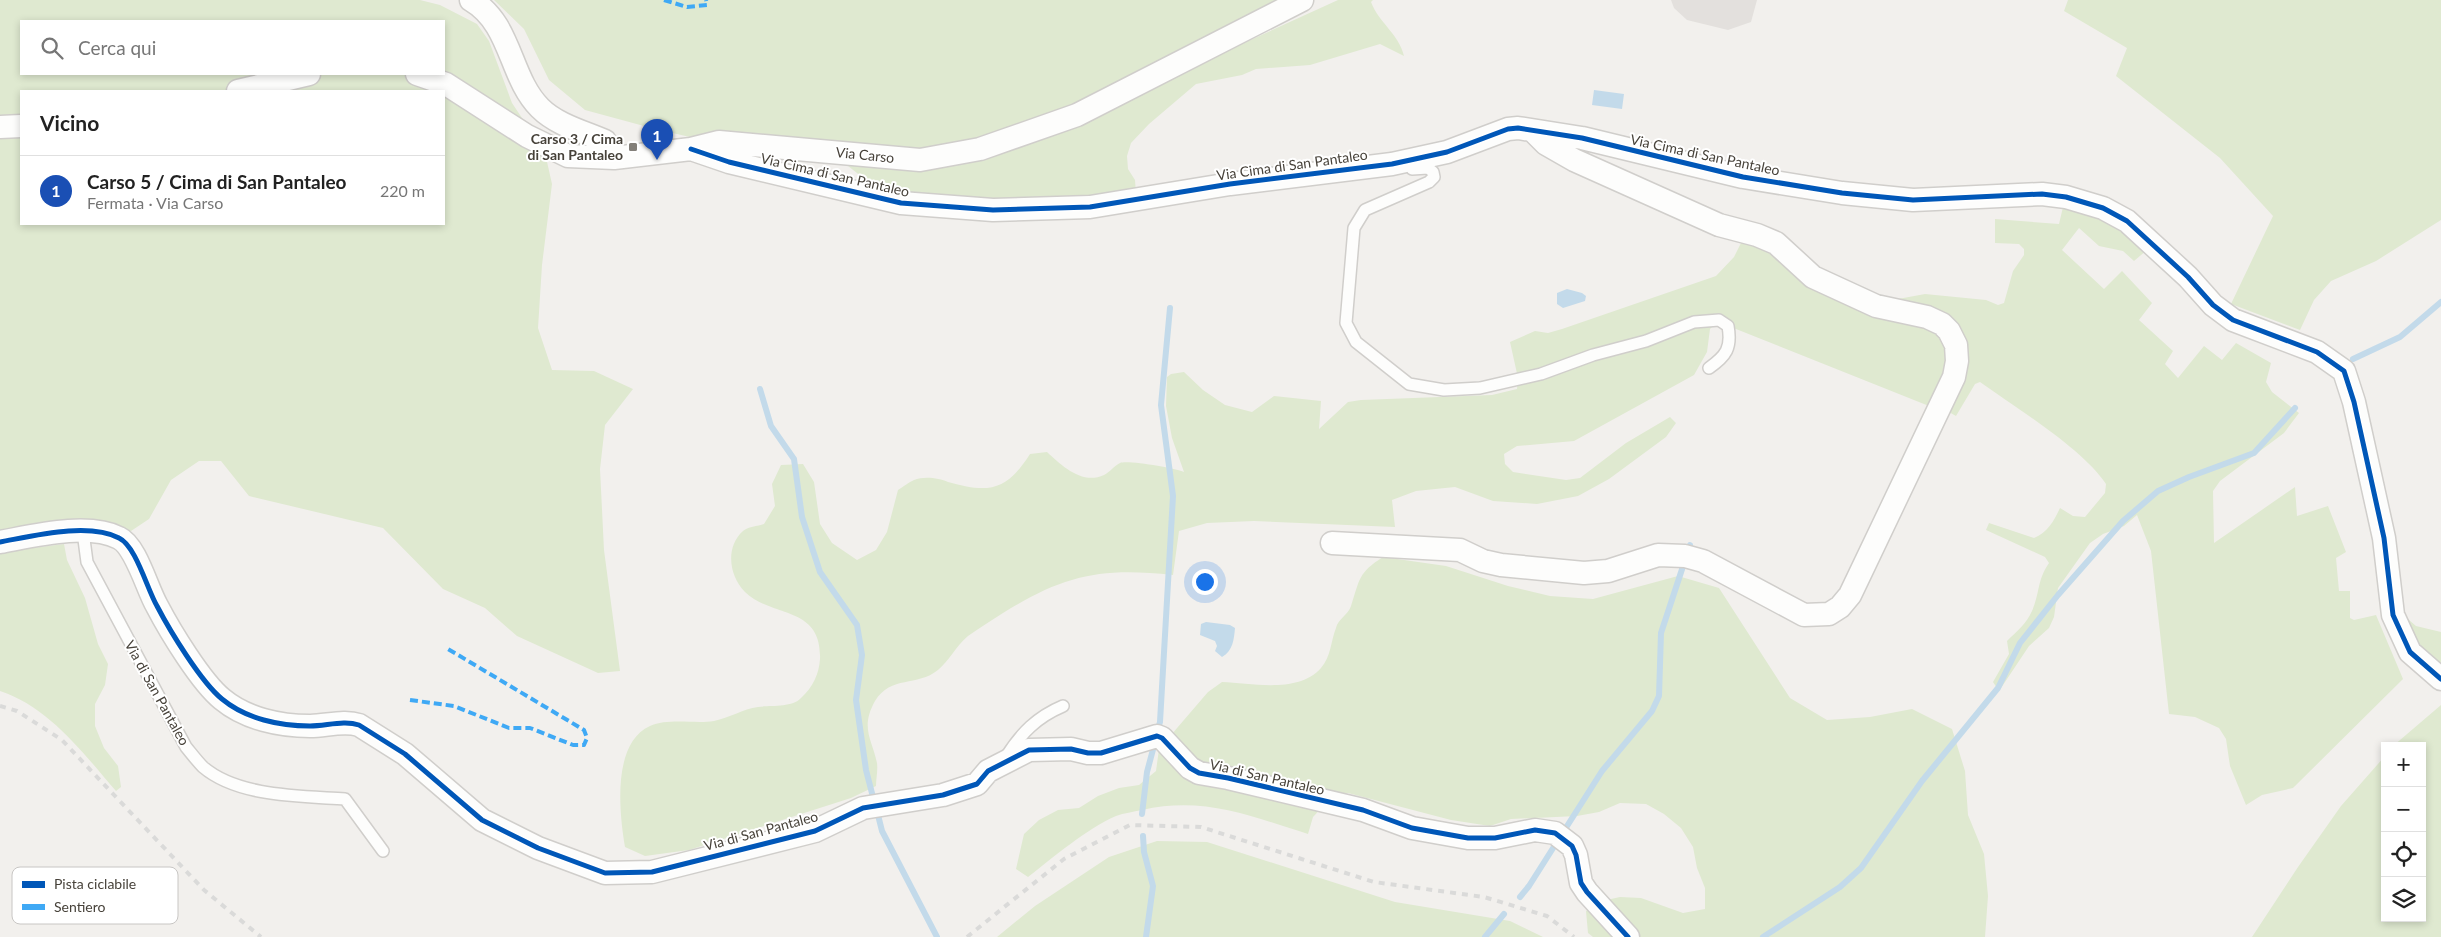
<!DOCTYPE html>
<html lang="it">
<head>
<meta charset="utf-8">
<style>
  body { margin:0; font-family:Lato,sans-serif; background:#f6f6f6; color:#222 }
  .controls { position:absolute; right:15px; bottom:15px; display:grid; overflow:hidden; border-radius:0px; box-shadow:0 2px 8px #0003 }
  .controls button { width:45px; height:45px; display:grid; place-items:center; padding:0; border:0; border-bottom:1px solid #e0e0e0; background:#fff; color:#222; font:25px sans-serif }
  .you { position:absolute; left:1204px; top:581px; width:18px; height:18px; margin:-12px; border:4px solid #fff; border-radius:50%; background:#1a73e8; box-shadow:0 0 0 8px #1a73e833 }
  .badge { display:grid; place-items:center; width:32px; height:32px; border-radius:50%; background:#7c3aed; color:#fff; font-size:16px; font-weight:700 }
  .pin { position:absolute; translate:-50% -41px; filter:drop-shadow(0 1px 2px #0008) }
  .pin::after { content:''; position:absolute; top:26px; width:18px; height:15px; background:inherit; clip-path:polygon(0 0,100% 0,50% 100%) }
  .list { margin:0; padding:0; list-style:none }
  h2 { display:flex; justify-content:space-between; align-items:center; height:65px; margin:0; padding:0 20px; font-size:21px }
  h2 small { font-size:16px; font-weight:400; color:#767676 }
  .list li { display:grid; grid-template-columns:32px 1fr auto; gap:15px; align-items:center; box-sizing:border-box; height:70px; padding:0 20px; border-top:1px solid #e0e0e0 }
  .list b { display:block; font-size:19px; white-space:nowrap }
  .list p { margin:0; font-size:16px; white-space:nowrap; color:#767676 }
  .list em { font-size:16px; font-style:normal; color:#767676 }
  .icon { flex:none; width:28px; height:28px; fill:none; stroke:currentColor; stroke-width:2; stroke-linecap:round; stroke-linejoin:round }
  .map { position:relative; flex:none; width:2441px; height:937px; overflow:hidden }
  .search { position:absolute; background:#fff; box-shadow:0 2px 8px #0003; left:20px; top:20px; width:425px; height:55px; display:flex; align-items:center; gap:12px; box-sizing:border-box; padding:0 18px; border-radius:0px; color:#767676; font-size:19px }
  .panel { position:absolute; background:#fff; box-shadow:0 2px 8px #0003; left:20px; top:90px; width:425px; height:135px; border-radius:0px }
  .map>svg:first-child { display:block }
  .industrial { fill:#e3e0dd }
  .green { fill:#dfe9d0; fill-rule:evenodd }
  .water { fill:#c3daea }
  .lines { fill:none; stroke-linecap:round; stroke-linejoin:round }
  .stream { stroke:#c3daea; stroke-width:6 }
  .service-casing { stroke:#d0cecb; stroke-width:14 }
  .minor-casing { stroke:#d0cecb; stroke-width:25 }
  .service { stroke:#fdfdfc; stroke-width:11 }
  .minor { stroke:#fdfdfc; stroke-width:22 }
  .rail { stroke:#dadad9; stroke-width:4; stroke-dasharray:6 6; stroke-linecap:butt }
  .quiet { stroke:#3fa9f5; stroke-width:4; stroke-dasharray:8 4; stroke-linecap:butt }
  .cycleway-casing { stroke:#fff; stroke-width:8 }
  .cycleway { stroke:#0057b8; stroke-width:5 }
  .poi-dot { fill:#837f79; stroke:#fff; stroke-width:2 }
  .labels { text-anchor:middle; stroke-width:4; stroke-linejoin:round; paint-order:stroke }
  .poi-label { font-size:14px; font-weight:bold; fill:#47423a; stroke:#fff; text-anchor:end }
  .street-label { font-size:14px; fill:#47423a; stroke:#fff }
  .key { fill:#fff; stroke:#c8c6c4; stroke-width:1 }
  .key-label { font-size:14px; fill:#47423a }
</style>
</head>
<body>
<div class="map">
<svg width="2441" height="937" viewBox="0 0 2441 937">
  <rect width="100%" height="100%" fill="#f2f0ed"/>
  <path class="industrial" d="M 1671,0 L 1757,0 L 1751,22 L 1728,30 L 1687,20 L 1674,8 Z"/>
  <path class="green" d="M 0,0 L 420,0 L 440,5 L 477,24 L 489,41 L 512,103 L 524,121 L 541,135 L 552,184 L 542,265 L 538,328 L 552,370 L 594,371 L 633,389 L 605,425 L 600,469 L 604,550 L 620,671 L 598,673 L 517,636 L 485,608 L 443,589 L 383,528 L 249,496 L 221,461 L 199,461 L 171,480 L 149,519 L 131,531 L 90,521 L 0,537 ZM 21,21 L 444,21 L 444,74 L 21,74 ZM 21,91 L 444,91 L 444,224 L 21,224 Z
    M 494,0 L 1286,0 L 1200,63 L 1338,0 L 1373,0 L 1371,2 C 1379,23 1399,34 1404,56 L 1380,44 L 1310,65 L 1256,69 L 1242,75 L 1196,84 L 1149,124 L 1131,143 L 1127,156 L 1128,169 L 1135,180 L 1136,193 L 991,202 L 921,198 L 876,188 L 843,162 L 806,153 L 799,162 L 655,129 L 585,110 L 549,80 L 524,29 Z
    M 2068,0 L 2441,0 L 2441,220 L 2376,261 L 2331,281 L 2314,300 L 2300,330 L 2231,304 L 2273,216 L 2220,158 L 2116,76 L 2127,48 L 2064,11 Z
    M 2063,207 L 2119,222 L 2147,250 L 2134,261 L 2123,251 L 2099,246 L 2079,228 L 2062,250 L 2104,289 L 2122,271 L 2152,303 L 2139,320 L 2173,351 L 2165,364 L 2178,378 L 2204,346 L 2222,360 L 2236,343 L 2271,363 L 2266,382 L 2272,392 L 2299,413 L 2284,433 L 2220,481 L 2213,491 L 2214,543 L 2295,487 L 2297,516 L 2328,506 L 2346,552 L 2336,558 L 2339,591 L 2350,591 L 2350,618 L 2354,620 L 2376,615 L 2403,679 L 2293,788 L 2262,795 L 2246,805 L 2230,766 L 2226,739 L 2219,728 L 2195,717 L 2169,714 L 2151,551 L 2137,515 L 2124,526 L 2103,534 L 2090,543 L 2058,588 L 2054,617 L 2049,628 L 2029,646 L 1999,691 L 1993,682 L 2009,654 L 2007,641 C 2016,632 2027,623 2032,611 C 2040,593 2037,580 2049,563 L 2045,557 L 1986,530 L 1989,523 L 2034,538 C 2047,533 2054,521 2060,508 L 2073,516 L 2085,517 L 2105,493 L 2106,484 C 2082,448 2016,408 1980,382 L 1975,384 L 1956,416 L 1949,412 C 1961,389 1970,370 1965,344 L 1882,302 L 1925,294 L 1986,300 L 1998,305 L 2004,303 L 2013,271 L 2024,255 L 2024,249 L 2019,244 L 1995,243 L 1995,219 L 2059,224 Z
    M 1742,241 L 1766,247 L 1936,328 L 1954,361 L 1934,408 L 1736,329 L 1714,325 L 1710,329 L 1707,352 L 1694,375 L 1574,441 L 1517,446 L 1504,454 L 1505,464 L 1513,472 L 1566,480 L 1580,478 L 1626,443 L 1670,417 L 1676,423 L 1666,437 L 1609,479 L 1578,496 L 1537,504 L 1493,501 L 1455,487 L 1416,491 L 1392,500 L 1395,527 L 1254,521 L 1207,523 L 1179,531 L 1173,575 C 1101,567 1064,575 1003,613 C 991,621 979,628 968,636 C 956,646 949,661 938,670 C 917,687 891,675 875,701 C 860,728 872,739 877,763 C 878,770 876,779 876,786 L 851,798 L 689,850 L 645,856 L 625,847 C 619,812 612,743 650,726 C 667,718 696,724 714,721 C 729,718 743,709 758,707 C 770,705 792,708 801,698 C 813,687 819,674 820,659 C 822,605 771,618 745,592 C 729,576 725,547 743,531 C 747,527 758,526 764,524 L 775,506 L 772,484 L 781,465 L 803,464 L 814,482 L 820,524 L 832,543 L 857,560 L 876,550 L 887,532 L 898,490 C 903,487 909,482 914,480 C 924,476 939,478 948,482 C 990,494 1007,490 1030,454 L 1047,452 C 1062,466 1082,485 1104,475 C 1110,472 1114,466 1120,463 C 1128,460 1174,468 1184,472 L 1172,438 L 1166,406 L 1167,377 L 1171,374 L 1184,372 L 1203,390 L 1225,405 L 1252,412 L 1274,396 L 1321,401 L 1319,429 L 1348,402 L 1361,400 L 1492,395 L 1517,389 L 1518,378 L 1510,342 L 1535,331 L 1548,333 L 1562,329 L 1716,276 L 1734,257 Z
    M 64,544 L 67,560 L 85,598 L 98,644 L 108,664 L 105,685 L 95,704 L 95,726 L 104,748 L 118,766 L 121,787 L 116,791 C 83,753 49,707 0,691 L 0,552 Z
    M 1383,557 L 1446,566 L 1508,586 L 1550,596 L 1593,599 L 1678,576 L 1719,588 L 1790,698 L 1827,720 L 1870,717 L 1912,709 L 1952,729 L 1965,771 L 1968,815 L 1984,854 L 1988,896 L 1985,937 L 1593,937 L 1588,933 L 1586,911 L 1602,901 L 1620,897 L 1641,898 L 1683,913 L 1705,909 L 1705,888 L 1697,868 L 1693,847 L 1681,828 L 1664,814 L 1646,804 L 1620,803 L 1599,812 L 1577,816 L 1511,819 L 1490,826 L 1451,820 L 1348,793 L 1328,801 L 1313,817 L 1308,834 C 1250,816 1204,796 1142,810 C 1133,812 1124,813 1116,816 C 1086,829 1054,857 1028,877 L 1016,869 L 1024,834 L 1039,820 L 1058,810 L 1079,808 L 1098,796 L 1119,788 L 1139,785 L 1156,771 L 1159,749 L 1208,692 L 1222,682 C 1252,683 1298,694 1321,668 C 1331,657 1331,640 1336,628 C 1338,619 1348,615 1351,606 C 1360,579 1358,573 1383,557 Z
    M 2401,613 L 2416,626 L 2441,632 L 2441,665 L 2418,645 Z
    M 2441,705 L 2441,937 L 2252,937 L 2298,867 L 2341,806 L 2385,756 L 2385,918 L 2422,918 L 2422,746 L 2393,746 Z
    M 1157,841 L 1207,842 L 1395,902 L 1510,921 L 1543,937 L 997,937 L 1035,906 L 1109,857 Z"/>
  <path class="water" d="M 1594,90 L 1624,94 L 1622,109 L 1592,105 Z
    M 1567,289 L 1582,293 L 1586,296 L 1585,301 L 1563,308 L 1557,304 L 1557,293 Z
    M 1206,622 L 1230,625 L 1235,628 C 1234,639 1233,651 1222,657 L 1215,651 L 1217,646 L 1215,641 L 1200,635 L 1201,624 Z"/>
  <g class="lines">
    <path class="stream" d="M 2353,359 L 2400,337 L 2441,302
      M 760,389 L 771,426 L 794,459 L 802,517 L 820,572 L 857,625 L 862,655 L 856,700 L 866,770 L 874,801
      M 1157,732 L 1160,722 L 1173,496 L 1161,405 L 1170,308
      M 877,811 L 882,831 L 937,937
      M 1142,814 L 1147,772 L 1155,742
      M 1143,836 L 1144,852 L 1153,886 L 1146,937
      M 1520,897 L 1529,886 L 1602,771 L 1652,711 L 1659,696 L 1661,633 L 1690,545
      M 1485,937 L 1504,914
      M 1763,937 L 1840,887 L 1861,868 L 1922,781 L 1998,688 L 2020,643 L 2058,595 L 2123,521 L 2158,491 L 2189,477 L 2254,453 L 2295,408"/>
    <g class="service-casing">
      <path id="service" d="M 1412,169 L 1428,168 L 1433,172 L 1434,177 L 1429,182 L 1365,210 L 1354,228 L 1346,323 L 1356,342 L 1409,384 L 1444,390 L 1480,388 L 1541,374 L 1593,355 L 1646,341 L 1694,322 L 1719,320 L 1728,326 C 1732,348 1726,356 1709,368
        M 83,532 L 87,562 L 186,747 C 191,753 197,761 203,767 C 238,797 301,796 345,799 L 383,851
        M 1006,757 C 1021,733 1037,717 1063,706"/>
    </g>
    <g class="minor-casing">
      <path id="minor" d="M 471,0 C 512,24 509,77 540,108 C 557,125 584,132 605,141 L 614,158
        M 417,74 L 446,84 L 527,136 L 568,156 L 614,158 L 691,149 L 719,142 L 920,160 L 980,149 L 1077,115 L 1302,0
        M 238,91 L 309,74
        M 0,127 L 21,126
        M 691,149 L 729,162 L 901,203 L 993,210 L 1090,207 L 1230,184 L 1392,164 L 1447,152 L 1508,129 L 1518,128 L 1582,138 L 1743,177 L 1842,193 L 1913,200 L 2042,194 L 2066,197 L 2103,208 L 2127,221 L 2188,277 L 2213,305 L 2233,320 L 2317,352 L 2344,371 L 2354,402 L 2384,538 L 2393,615 L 2410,652 L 2441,679
        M 0,542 C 33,536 88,522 119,538 C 136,546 147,589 157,606 C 170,631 201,682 222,699 C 246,719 280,726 310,726 C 326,726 344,720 359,725 L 405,754 L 482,820 L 538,848 L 605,873 L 652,872 L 815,831 L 863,808 L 943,795 L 977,784 L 988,771 L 1029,750 L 1071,749 L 1088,753 L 1101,753 L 1157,736 L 1162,738 L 1190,768 L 1199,773 L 1228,778 L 1363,810 L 1412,828 L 1468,838 L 1495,838 L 1535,830 L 1555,833 L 1572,846 L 1576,855 L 1581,883 L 1587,892 L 1628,937
        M 1332,543 L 1460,550 L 1483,561 L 1501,565 L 1584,573 L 1608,571 L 1658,555 L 1685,556 L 1703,561 L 1804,615 L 1829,614 L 1840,607 L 1850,595 L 1954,377 L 1957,361 L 1956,345 L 1949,331 L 1942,324 L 1927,317 L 1876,306 L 1813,277 L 1776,243 L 1757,235 L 1719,225 L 1574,160 L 1546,144 L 1534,132"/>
    </g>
    <use href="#service" class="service"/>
    <use href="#minor" class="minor"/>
    <path class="rail" d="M 0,706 L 17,711 L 62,740 L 204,890 L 261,937
      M 967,937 L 1064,859 L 1130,825 L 1201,827 L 1374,882 L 1484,897 L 1547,916 L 1574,937"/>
    <path class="quiet" d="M 664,0 L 687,7 L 707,5 L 706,0
      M 410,700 L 454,706 L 509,728 L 530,728 L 573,745 L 584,745 L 587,738 L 584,730 L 448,649"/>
    <g class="cycleway-casing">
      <path id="cycleway" d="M 691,149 L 729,162 L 901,203 L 993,210 L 1090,207 L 1230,184 L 1392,164 L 1447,152 L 1508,129 L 1518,128 L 1582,138 L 1743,177 L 1842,193 L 1913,200 L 2042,194 L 2066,197 L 2103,208 L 2127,221 L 2188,277 L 2213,305 L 2233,320 L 2317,352 L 2344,371 L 2354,402 L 2384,538 L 2393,615 L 2410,652 L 2441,679
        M 0,542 C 33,536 88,522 119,538 C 136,546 147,589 157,606 C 170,631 201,682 222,699 C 246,719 280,726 310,726 C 326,726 344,720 359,725 L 405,754 L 482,820 L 538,848 L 605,873 L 652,872 L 815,831 L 863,808 L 943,795 L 977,784 L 988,771 L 1029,750 L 1071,749 L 1088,753 L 1101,753 L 1157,736 L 1162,738 L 1190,768 L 1199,773 L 1228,778 L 1363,810 L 1412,828 L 1468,838 L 1495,838 L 1535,830 L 1555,833 L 1572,846 L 1576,855 L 1581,883 L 1587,892 L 1628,937"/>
    </g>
    <use href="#cycleway" class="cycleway"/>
  </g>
  <rect class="poi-dot" x="628" y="142" width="10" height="10" rx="2.5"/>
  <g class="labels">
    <g class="poi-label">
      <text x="623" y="144">Carso 3 / Cima<tspan x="623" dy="16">di San Pantaleo</tspan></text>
    </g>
    <g class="street-label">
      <text transform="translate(865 155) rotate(6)" y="5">Via Carso</text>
      <text transform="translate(1705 155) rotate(12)" y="5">Via Cima di San Pantaleo</text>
      <text transform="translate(1292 165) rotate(-8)" y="5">Via Cima di San Pantaleo</text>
      <text transform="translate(835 175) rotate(13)" y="5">Via Cima di San Pantaleo</text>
      <text transform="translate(157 693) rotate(61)" y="5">Via di San Pantaleo</text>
      <text transform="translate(1267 777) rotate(13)" y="5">Via di San Pantaleo</text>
      <text transform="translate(761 831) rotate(-15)" y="5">Via di San Pantaleo</text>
    </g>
  </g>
  <rect x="12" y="867" width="166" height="57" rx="8" class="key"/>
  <rect x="22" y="881" width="23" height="7" fill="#0057b8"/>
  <rect x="22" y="904" width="23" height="6" fill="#3fa9f5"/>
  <g class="key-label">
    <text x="54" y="889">Pista ciclabile</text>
    <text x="54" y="912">Sentiero</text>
  </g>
</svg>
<div class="controls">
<button>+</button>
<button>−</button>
<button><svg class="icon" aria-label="locate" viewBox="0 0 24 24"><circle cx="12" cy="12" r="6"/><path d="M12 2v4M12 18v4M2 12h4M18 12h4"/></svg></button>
<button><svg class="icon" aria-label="layers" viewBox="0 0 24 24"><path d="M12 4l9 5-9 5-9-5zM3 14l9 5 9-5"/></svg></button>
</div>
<div class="you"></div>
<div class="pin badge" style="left:657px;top:160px;background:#1a4fb4">1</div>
<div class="search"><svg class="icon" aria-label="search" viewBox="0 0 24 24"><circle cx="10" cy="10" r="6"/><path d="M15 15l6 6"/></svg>Cerca qui</div>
<section class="panel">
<h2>Vicino<small></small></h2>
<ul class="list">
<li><span class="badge" style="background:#1a4fb4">1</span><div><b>Carso 5 / Cima di San Pantaleo</b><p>Fermata · Via Carso</p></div><em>220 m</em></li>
</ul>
</section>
</div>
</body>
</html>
